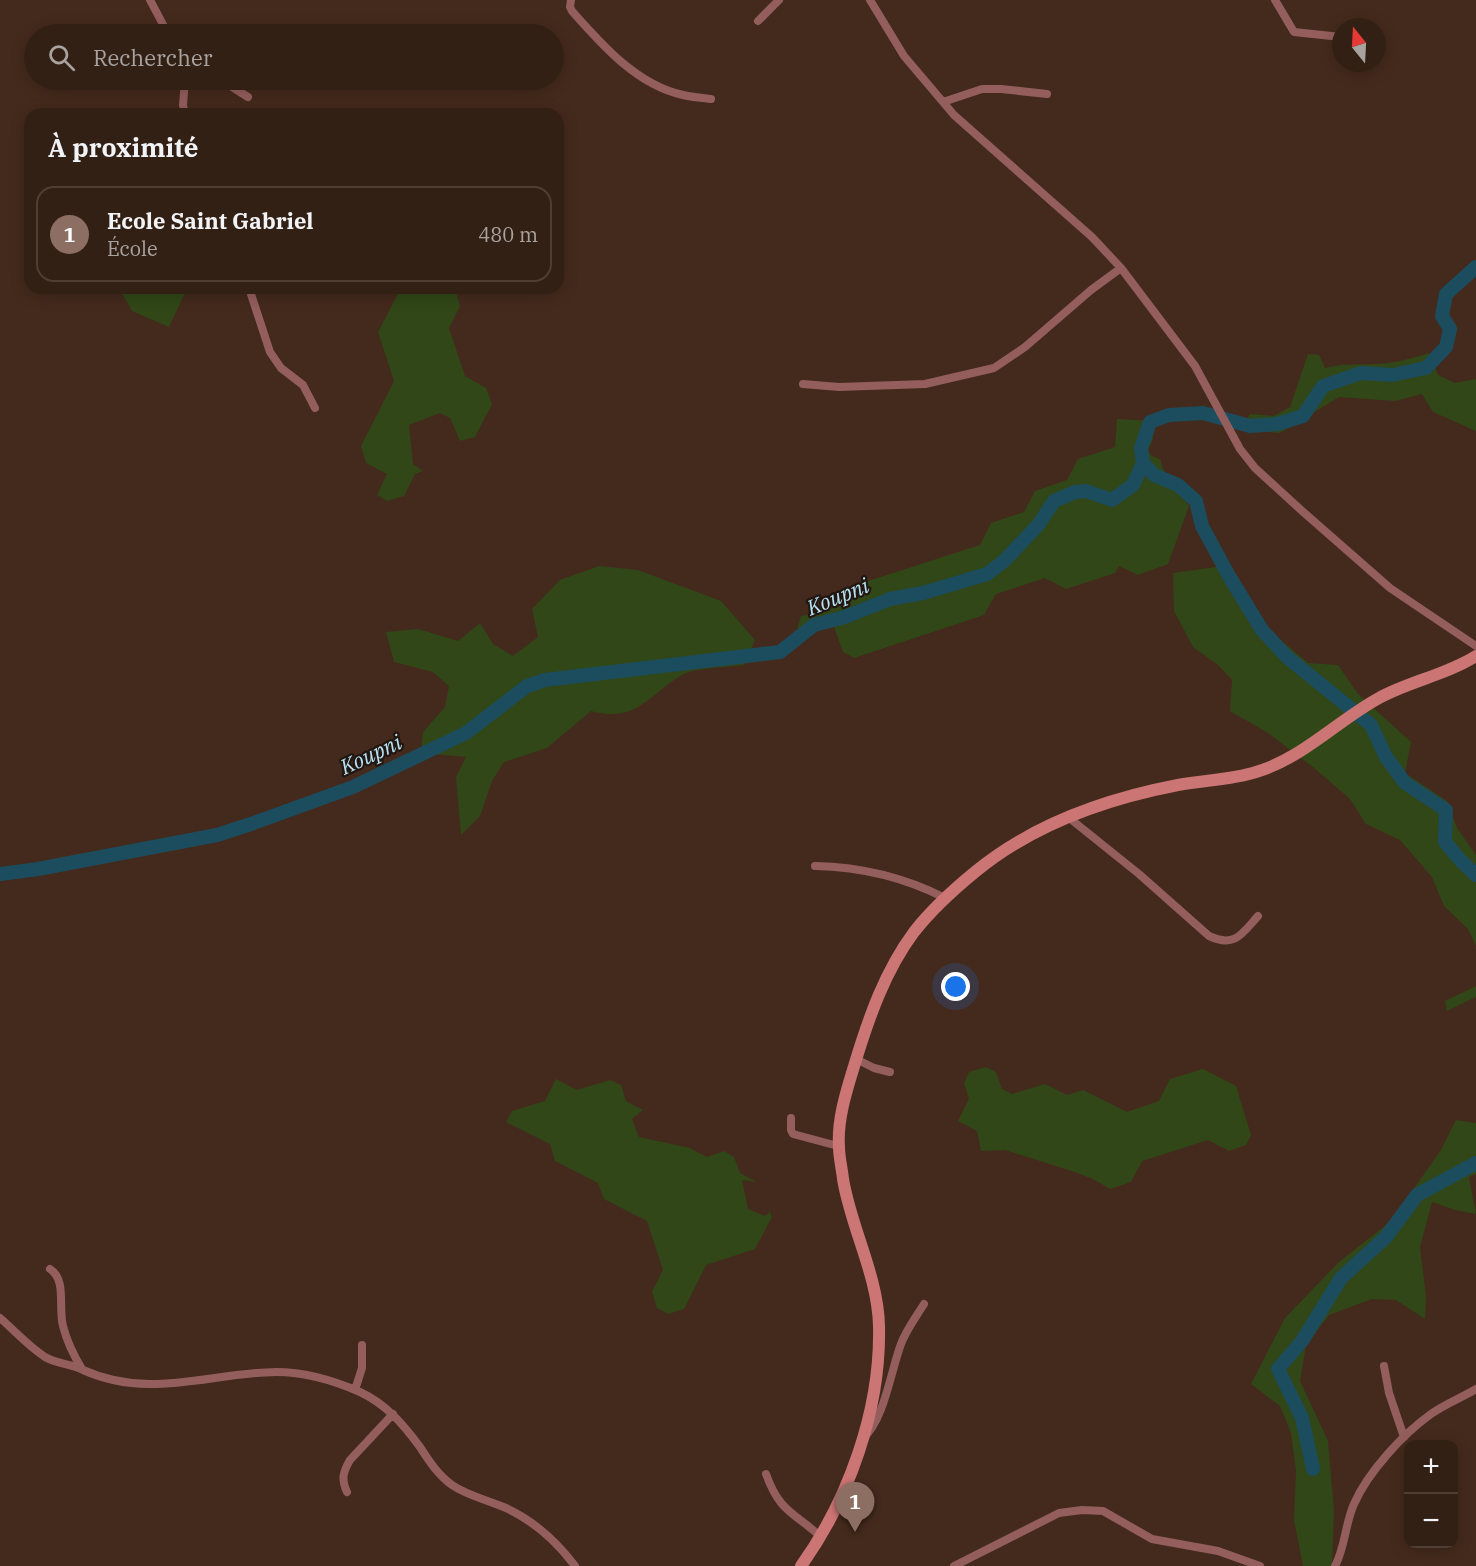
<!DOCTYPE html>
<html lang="fr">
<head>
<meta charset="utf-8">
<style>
  body { margin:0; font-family:"IBM Plex Serif",serif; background:#3b281e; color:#f1f3f6 }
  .controls { position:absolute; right:18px; bottom:18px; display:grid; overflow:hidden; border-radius:12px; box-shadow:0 3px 15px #0003 }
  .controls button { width:54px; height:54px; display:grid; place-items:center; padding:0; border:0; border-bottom:2px solid #4e3e34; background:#332015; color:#f1f3f6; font:30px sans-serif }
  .compass { position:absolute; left:1332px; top:18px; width:54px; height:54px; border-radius:50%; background:#332015; box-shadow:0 3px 15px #0003; rotate:342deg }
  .you { position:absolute; left:956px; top:987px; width:21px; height:21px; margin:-15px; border:4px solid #fff; border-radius:50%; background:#1a73e8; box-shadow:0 0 0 9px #1a73e833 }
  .badge { display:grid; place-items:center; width:39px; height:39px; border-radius:50%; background:#efa73d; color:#fff; font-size:20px; font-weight:700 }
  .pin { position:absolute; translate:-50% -50px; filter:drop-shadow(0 2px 3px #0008) }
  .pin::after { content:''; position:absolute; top:32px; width:21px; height:18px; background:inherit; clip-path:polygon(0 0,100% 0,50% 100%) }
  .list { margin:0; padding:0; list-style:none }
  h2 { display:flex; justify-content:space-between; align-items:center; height:78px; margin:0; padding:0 24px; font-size:26px }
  h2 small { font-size:20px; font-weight:400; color:#a9a3a0 }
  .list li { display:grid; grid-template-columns:39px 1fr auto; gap:18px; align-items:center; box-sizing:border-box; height:96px; margin:0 12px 12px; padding:0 12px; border:2px solid #4e3e34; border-radius:18px }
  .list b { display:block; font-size:22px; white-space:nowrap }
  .list p { margin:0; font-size:20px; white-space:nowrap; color:#a9a3a0 }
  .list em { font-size:20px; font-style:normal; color:#a9a3a0 }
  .icon { flex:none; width:33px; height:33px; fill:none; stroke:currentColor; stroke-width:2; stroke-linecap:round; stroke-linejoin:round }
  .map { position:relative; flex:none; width:1476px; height:1566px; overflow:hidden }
  .search { position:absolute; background:#332015; box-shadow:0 3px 15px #0003; left:24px; top:24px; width:540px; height:66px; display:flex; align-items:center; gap:15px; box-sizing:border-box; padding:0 21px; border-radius:33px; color:#a9a3a0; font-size:22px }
  .panel { position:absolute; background:#332015; box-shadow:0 3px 15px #0003; left:24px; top:108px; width:540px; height:186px; border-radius:18px }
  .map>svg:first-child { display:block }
  .green { fill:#314717 }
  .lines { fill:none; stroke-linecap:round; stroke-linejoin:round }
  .river { stroke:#1c4d5f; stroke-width:14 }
  .street { stroke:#945e5d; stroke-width:8 }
  .secondary { stroke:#cb7574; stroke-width:12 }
  .labels { text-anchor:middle; stroke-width:4.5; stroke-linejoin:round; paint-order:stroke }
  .water-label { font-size:21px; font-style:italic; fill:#b7e3f5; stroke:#221610 }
</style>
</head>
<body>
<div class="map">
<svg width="1476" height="1566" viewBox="0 0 1476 1566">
  <rect width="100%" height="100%" fill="#442a1c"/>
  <path class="green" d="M 119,288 L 182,288 L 184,295 L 169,327 L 132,311 Z
    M 401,288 L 455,289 L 460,306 L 449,328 L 465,376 L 486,388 L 492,404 L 475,437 L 460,441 L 450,418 L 440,413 L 409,425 L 413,464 L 423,471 L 415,474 L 404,496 L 387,501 L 377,495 L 387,474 L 366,463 L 361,446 L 394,381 L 378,332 Z
    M 1429,353 L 1438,375 L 1455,383 L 1476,379 L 1476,431 L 1433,412 L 1422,394 L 1395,401 L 1339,397 L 1280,433 L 1242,430 L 1250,414 L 1274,416 L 1290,407 L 1308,354 L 1319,355 L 1325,368 C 1342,363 1356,365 1373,364 C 1393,364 1410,359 1429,353 Z
    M 1117,419 L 1154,421 L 1153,439 L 1148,451 L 1152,456 L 1160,459 L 1163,469 L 1189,506 L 1168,564 L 1138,575 L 1119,566 L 1115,573 L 1066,589 L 1045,578 L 996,594 L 984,615 L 854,658 L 843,652 L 834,627 L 795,637 L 801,616 L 828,611 L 862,587 L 865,582 L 980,545 L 991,523 L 1024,512 L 1035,491 L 1067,480 L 1078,459 L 1115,447 Z
    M 599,566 L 638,570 L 721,601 L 755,640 L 744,665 C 730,667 694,668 684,674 C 649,693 638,724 591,711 L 547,748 L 504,762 L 492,781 L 480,816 L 461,835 L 456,777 L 466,757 L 421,753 L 423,732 L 445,707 L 449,686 L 433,672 L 394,662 L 386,632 L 418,629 L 458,641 L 480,623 L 493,644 L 513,656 L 538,637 L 532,609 L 560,580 Z
    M 1216,567 L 1251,601 L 1264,626 L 1308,663 L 1338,665 L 1358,694 L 1411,742 L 1405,773 L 1447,801 L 1457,828 L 1476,855 L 1476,946 L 1468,929 L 1444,906 L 1432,877 L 1400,840 L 1366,824 L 1350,799 L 1313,767 L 1268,733 L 1230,711 L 1232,680 L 1218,665 L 1193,647 L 1174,611 L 1173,573 Z
    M 1476,986 L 1476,997 L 1447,1011 L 1445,1001 Z
    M 986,1067 L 996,1072 L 1002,1089 L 1012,1094 L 1045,1084 L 1067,1095 L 1083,1090 L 1127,1112 L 1159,1101 L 1170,1079 L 1203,1069 L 1236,1086 L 1251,1135 L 1246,1145 L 1229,1151 L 1208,1140 L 1142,1161 L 1131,1182 L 1110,1189 L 1095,1180 L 1075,1172 L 1005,1150 L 981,1151 L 977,1131 L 958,1121 L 969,1099 L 964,1083 L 969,1072 Z
    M 556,1079 L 577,1090 L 610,1080 L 621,1085 L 626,1101 L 643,1110 L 632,1119 L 639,1137 L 690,1148 L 707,1157 L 724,1151 L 734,1157 L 740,1173 L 757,1182 L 742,1180 L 748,1209 L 765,1216 L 770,1212 L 772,1217 L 755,1249 L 706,1265 L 684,1309 L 668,1314 L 657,1308 L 652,1292 L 663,1270 L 647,1221 L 604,1199 L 598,1183 L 555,1161 L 550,1144 L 506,1122 L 512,1111 L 545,1101 Z
    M 1456,1120 L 1476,1123 L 1476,1174 L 1469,1177 L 1476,1214 L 1455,1210 L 1432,1202 L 1420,1247 L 1426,1296 L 1425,1319 L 1396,1300 L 1372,1299 L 1329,1315 L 1306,1345 L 1300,1381 L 1328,1441 L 1334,1511 L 1332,1566 L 1303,1566 L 1294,1520 L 1296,1471 L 1291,1433 L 1280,1406 L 1251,1384 L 1285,1318 L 1339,1262 L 1391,1221 L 1441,1150 Z"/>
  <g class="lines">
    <path class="river" d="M 1143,463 L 1154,475 L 1178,485 L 1196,501 L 1202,526 L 1229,576 L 1262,630 L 1287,657 L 1371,725 L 1386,757 L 1405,783 L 1446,810 L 1445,842 L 1462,862 L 1476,875
      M 0,874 L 38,869 L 217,835 L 251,824 L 353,787 L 466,733 L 527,686 L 545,680 L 780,652 L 814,625 L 845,617 L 890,599 L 923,593 L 987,574 L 1004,561 L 1039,524 L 1054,501 L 1075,492 L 1086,491 L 1112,500 L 1133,485 L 1143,463 L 1141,448 L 1150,422 L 1169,415 L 1203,413 L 1250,426 L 1277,424 L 1303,416 L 1323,386 L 1361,373 L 1392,375 L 1426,368 L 1446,347 L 1450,329 L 1442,316 L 1446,294 L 1476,267
      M 1313,1469 L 1302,1418 L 1278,1369 L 1302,1341 L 1341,1278 L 1386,1237 L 1417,1195 L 1476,1163"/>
    <path class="street" d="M 150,0 L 168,34
      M 571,0 L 570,7 L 572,11 C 602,45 637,85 683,95 C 692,97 702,98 711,99
      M 870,0 L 904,56 L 954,115 L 1092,237 L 1121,268 L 1195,366 L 1240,449 L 1255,468 L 1301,510 L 1390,588 L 1476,646
      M 1275,0 L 1294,32 L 1341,37
      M 758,21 L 779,0
      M 185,80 L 183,105 L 185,114
      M 221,80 L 248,97
      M 943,102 L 982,89 L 1001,89 L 1047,94
      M 249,288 L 270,352 L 281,368 L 303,385 L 315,408
      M 803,384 L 839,387 L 925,384 L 994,368 L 1025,347 L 1091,290 L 1121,268
      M 1068,817 L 1139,874 L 1209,936 C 1235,948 1242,934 1258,916
      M 815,866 C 861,867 904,877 945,898
      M 856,1059 L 874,1068 L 890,1072
      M 791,1118 L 791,1130 L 793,1134 L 838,1146
      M 50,1269 C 67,1280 58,1308 63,1326 C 67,1342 74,1356 82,1369
      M 0,1318 C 15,1331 28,1346 45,1357 C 57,1364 71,1364 83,1370 C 150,1400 208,1373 276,1372 C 304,1372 335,1381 360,1392 C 386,1404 403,1424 420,1447 C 429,1461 438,1475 452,1485 C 468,1496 488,1500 506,1508 C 534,1521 557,1542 575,1566
      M 1384,1366 L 1389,1393 L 1404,1437
      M 355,1390 L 362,1368 L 362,1345
      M 863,1438 C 884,1421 891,1370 901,1344 C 906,1330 916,1317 924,1304
      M 766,1474 C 780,1513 794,1512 821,1537
      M 347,1492 C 341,1479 343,1472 350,1460 L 393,1414
      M 954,1566 L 1059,1513 L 1082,1510 L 1103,1511 L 1152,1539 L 1218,1551 L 1260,1566
      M 1335,1566 C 1345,1548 1345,1524 1354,1504 C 1368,1472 1403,1434 1431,1414 C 1445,1404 1461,1398 1476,1389"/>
    <path class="secondary" d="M 801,1566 C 849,1499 881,1409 879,1326 C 878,1276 851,1228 843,1179 C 842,1169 839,1157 839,1147 C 837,1119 847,1089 855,1063 C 869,1017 885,971 914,932 C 932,909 953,890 975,872 C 1033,824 1105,799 1178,785 C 1204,780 1231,780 1256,772 C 1303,758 1337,721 1379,698 C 1410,681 1446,675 1476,656"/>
  </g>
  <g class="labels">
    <g class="water-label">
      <text transform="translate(838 597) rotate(-22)" y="7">Koupni</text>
      <text transform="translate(371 755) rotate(-25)" y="7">Koupni</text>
    </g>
  </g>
</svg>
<div class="controls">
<button>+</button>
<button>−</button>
</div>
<svg class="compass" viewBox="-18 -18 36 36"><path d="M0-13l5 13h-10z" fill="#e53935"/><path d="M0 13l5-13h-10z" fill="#a9a3a0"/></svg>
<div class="you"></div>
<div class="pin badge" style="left:855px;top:1532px;background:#8d6e63">1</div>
<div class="search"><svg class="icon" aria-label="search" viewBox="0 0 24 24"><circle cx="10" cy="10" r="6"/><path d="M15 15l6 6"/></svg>Rechercher</div>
<section class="panel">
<h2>À proximité<small></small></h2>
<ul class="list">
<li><span class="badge" style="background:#8d6e63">1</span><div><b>Ecole Saint Gabriel</b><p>École</p></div><em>480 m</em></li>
</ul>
</section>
</div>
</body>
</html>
